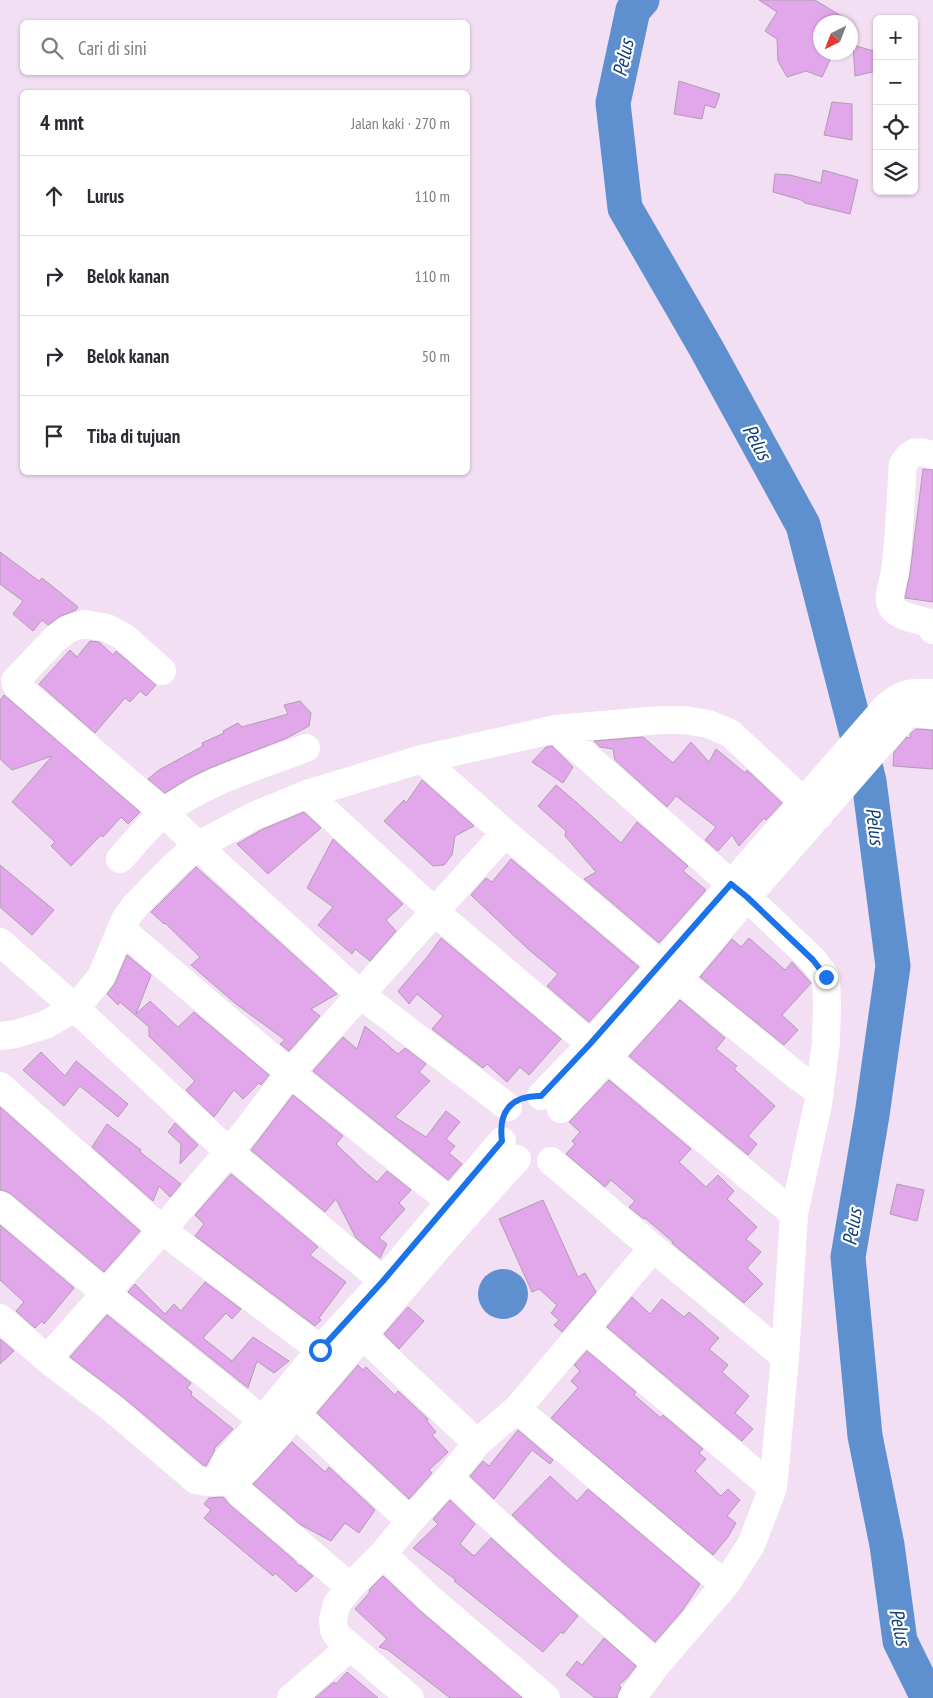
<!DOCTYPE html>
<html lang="id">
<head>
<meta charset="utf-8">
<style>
  body { margin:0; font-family:"PT Sans Narrow",sans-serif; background:#f2f2f3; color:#2b2b33 }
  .controls { position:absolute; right:15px; top:15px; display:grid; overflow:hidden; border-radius:8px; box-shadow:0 1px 4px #0004 }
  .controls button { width:45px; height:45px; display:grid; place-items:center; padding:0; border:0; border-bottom:1px solid #e1e1e2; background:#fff; color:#2b2b33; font:25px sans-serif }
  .compass { position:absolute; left:813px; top:15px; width:45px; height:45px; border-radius:50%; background:#fff; box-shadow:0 1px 4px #0004; rotate:222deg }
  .stop { position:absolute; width:15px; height:15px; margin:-11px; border:4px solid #1a73e8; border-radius:50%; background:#fff }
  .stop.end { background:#1a73e8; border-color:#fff; box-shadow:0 1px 5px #0008 }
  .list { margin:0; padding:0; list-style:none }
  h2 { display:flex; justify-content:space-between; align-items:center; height:65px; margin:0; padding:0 20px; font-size:21px }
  h2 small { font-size:16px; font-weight:400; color:#7c7c81 }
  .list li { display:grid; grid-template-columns:32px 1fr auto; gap:15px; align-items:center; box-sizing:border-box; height:80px; padding:0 20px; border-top:1px solid #e1e1e2 }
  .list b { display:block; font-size:19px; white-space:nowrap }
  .list em { font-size:16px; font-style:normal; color:#7c7c81 }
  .icon { flex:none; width:28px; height:28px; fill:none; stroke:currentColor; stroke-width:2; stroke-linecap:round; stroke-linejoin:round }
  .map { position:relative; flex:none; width:933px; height:1698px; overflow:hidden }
  .search { position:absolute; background:#fff; box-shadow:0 1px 4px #0004; left:20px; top:20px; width:450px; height:55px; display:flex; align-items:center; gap:12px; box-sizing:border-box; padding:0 18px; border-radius:8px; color:#7c7c81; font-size:19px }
  .panel { position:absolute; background:#fff; box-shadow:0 1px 4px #0004; left:20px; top:90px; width:450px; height:385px; border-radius:8px }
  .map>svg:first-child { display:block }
  .water { fill:#5e90d0 }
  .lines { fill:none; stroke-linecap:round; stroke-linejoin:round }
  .river { stroke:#5e90d0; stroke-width:35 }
  .building { fill:#e2a7ea; stroke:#af9db1 }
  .minor { stroke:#fff; stroke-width:28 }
  .route { stroke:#1a73e8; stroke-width:6 }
  .labels { text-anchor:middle; stroke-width:4.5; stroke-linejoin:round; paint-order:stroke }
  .water-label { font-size:20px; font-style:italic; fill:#0c3f7a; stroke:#fff }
</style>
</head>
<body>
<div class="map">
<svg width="933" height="1698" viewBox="0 0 933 1698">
  <rect width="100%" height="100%" fill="#f2dff4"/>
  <path class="water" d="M478 1294a25 25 0 1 1 50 0a25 25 0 1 1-50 0Z"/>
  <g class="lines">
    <path class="river" d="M 642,0 L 633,10 L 613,103 L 625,208 L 706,348 L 803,525 L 869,781 L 893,966 L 872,1115 L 848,1257 L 865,1436 L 887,1545 L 900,1641 L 928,1698"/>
  </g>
  <path class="building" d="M 759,0 L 815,0 L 851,22 L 820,22 L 820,52 L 834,52 L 822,77 L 806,71 L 787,77 L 778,61 L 777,39 L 765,31 L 777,12 Z
    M 853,45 L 877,52 L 877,71 L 855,76 Z
    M 679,81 L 720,94 L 715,108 L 705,105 L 702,119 L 674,114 Z
    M 832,102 L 852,104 L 852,140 L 824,135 Z
    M 823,170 L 858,180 L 850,214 L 805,203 L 801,200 L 773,192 L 775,174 L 790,175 L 821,183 Z
    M 923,469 L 933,470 L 933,602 L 905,598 L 910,573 Z
    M 0,552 L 39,581 L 42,578 L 78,607 L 76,610 L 59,617 L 48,625 L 42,620 L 33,631 L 13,614 L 23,601 L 0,584 Z
    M 90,641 L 99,642 L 113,655 L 116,651 L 156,685 L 146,696 L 140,691 L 130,702 L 125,698 L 95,733 L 39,684 L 70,650 L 77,657 Z
    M 4,695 L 140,812 L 128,824 L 121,817 L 103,837 L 101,835 L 71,866 L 51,846 L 55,842 L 12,802 L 52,756 L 12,770 L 0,759 L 0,700 Z
    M 300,701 L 311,713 L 309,726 L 287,738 L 210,768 L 191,777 L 165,793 L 148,779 L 159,770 L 203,746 L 202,743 L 224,733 L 223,731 L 238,723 L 242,727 L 288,714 L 284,705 Z
    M 916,729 L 933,730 L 933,769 L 893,766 L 894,752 L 907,737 L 911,738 L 910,734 Z
    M 643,737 L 673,763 L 691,742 L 709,762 L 716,749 L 745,773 L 747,770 L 782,803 L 766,820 L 764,818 L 739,846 L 732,835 L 718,851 L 705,840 L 716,827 L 676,796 L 667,807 L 615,760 L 613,749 L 600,747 L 594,741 Z
    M 552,746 L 573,767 L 563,783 L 532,762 L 546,747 Z
    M 422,780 L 474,826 L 455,836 L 452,855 L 444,865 L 433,866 L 384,821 L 404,800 L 406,803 Z
    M 556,785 L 584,809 L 621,843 L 637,822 L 688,866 L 683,871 L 706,890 L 659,943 L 584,879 L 596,872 L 565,836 L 566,831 L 538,806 Z
    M 304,812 L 321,828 L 268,874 L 237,844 L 261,830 Z
    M 333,839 L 403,904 L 386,920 L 396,931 L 370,961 L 355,949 L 352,954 L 318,925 L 333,907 L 307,888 Z
    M 511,859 L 639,967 L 589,1022 L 547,986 L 558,974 L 528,949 L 471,895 L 486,878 L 492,882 Z
    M 0,865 L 54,910 L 32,935 L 0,907 Z
    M 196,867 L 337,994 L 311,1009 L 320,1016 L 289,1051 L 280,1044 L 285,1040 L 236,1004 L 191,965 L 200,957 L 165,923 L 164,924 L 151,912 Z
    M 441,938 L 561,1039 L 529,1075 L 520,1067 L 507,1082 L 487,1064 L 483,1068 L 432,1029 L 443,1016 L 417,994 L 409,1004 L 398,991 L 428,956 Z
    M 749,938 L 785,970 L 792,962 L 811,983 L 782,1015 L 798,1030 L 784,1045 L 700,977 L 732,939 L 741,947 Z
    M 127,955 L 151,975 L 136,1014 L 150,1001 L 178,1027 L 194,1012 L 269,1075 L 261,1085 L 259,1083 L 243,1099 L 234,1090 L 214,1117 L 186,1090 L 195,1081 L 149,1036 L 149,1027 L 120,1002 L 118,1005 L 107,994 L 115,983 Z
    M 680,1000 L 725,1038 L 716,1049 L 737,1066 L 734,1069 L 775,1106 L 748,1136 L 757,1144 L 748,1155 L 629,1056 Z
    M 365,1026 L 398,1054 L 405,1048 L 426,1064 L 419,1072 L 430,1081 L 395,1117 L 426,1137 L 446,1111 L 460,1122 L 446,1139 L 455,1146 L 449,1153 L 462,1164 L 448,1180 L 313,1071 L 343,1037 L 357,1049 Z
    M 41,1052 L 65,1076 L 76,1061 L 128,1104 L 118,1117 L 80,1086 L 64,1106 L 23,1070 Z
    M 609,1080 L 691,1149 L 679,1162 L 706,1187 L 718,1175 L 734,1191 L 727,1199 L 757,1227 L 746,1239 L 761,1252 L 747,1268 L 763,1284 L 744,1303 L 672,1243 L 673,1242 L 645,1218 L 644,1219 L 629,1207 L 635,1201 L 611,1180 L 605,1187 L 566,1154 L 575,1144 L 572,1141 L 580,1132 L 569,1122 Z
    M 293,1095 L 343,1136 L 336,1144 L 363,1170 L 377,1182 L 387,1171 L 411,1190 L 399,1203 L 405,1209 L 379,1238 L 387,1244 L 380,1258 L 356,1238 L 336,1199 L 325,1212 L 251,1150 Z
    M 0,1107 L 140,1231 L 104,1272 L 10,1193 L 0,1190 Z
    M 175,1123 L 198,1145 L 180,1164 L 181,1144 L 168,1132 Z
    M 107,1124 L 141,1150 L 140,1152 L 181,1184 L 170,1197 L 159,1186 L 153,1201 L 92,1147 Z
    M 231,1174 L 318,1247 L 310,1255 L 346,1282 L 319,1318 L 321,1320 L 315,1326 L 195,1236 L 204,1224 L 195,1215 Z
    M 897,1184 L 924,1190 L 917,1221 L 890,1214 Z
    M 543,1200 L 578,1277 L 585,1273 L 596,1292 L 562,1332 L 554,1325 L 559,1320 L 551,1313 L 557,1305 L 539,1289 L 532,1292 L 499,1219 Z
    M 0,1225 L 74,1288 L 44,1324 L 42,1321 L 35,1328 L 16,1311 L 24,1302 L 0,1280 Z
    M 205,1282 L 241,1309 L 232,1319 L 226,1313 L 203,1338 L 232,1361 L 253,1337 L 289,1361 L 274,1373 L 257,1361 L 248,1388 L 128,1292 L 135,1284 L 165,1314 L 174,1304 L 181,1311 Z
    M 632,1297 L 650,1314 L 662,1299 L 684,1317 L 689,1312 L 719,1338 L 709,1349 L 728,1365 L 722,1372 L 749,1396 L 735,1413 L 753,1429 L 742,1441 L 607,1327 Z
    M 408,1307 L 424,1321 L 399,1349 L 384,1334 Z
    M 107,1315 L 191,1383 L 187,1388 L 192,1392 L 191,1395 L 233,1429 L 214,1449 L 215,1450 L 206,1466 L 203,1465 L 123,1397 L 70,1357 Z
    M 0,1339 L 14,1351 L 0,1364 Z
    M 587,1351 L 636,1392 L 634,1395 L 661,1418 L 663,1415 L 703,1449 L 699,1453 L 706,1459 L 695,1471 L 721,1496 L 728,1489 L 740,1500 L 727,1516 L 736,1523 L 728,1537 L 713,1555 L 551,1418 L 578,1388 L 571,1381 L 580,1371 L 574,1365 Z
    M 358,1365 L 363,1370 L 366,1367 L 395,1395 L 398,1391 L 428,1419 L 427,1421 L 436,1432 L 432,1435 L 448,1452 L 429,1470 L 432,1473 L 409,1499 L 317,1413 Z
    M 518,1430 L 553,1460 L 550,1464 L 532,1450 L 494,1499 L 470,1476 L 483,1461 L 489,1466 Z
    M 292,1442 L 325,1472 L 329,1467 L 375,1510 L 359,1533 L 345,1523 L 331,1541 L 301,1525 L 253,1484 Z
    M 550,1476 L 577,1501 L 588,1489 L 700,1584 L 682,1611 L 655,1642 L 554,1554 L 512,1515 Z
    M 223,1497 L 230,1505 L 293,1559 L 299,1566 L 300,1565 L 313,1576 L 296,1592 L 275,1573 L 273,1576 L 204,1518 L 211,1510 L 204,1504 L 209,1498 Z
    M 450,1500 L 475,1524 L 460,1544 L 474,1556 L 491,1538 L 578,1616 L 563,1634 L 561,1632 L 543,1652 L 454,1581 L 456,1580 L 413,1548 L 438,1524 L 433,1519 Z
    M 383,1576 L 419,1610 L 522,1698 L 450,1698 L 388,1650 L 379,1647 L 387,1639 L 355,1609 L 370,1592 L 369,1590 Z
    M 604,1638 L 636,1666 L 627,1678 L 619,1685 L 621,1687 L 617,1698 L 595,1698 L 566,1675 L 577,1661 L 582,1665 Z
    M 347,1672 L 378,1698 L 315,1698 L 334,1682 L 336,1684 Z"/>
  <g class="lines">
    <path class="minor" d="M 933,455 C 917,451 913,449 903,464 C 900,500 900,536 895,571 C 894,581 887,595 891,605 C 896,617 918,619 929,623 L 933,630
      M 162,671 L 124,637 L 107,628 L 84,624 L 68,629 L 54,640 L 15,681 L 17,686 L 164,813 L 216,863 L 361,995 L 508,1107
      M 556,729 L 731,884 L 747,897 L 813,960 L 826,977 L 827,1005 L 826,1042 L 818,1104 L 794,1214 L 785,1357 L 773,1488 L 751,1545 L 725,1585 L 657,1664 L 632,1698
      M 422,759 L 505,833 L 661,965 L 796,1075 L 820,1092
      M 307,794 L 434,911 L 607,1058 L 794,1214
      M 120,859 C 134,844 150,823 166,811 C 207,780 259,766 306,748
      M 121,929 L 290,1073 L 467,1215
      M 0,942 L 75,1008 L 228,1151 L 383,1281 L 398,1291
      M 0,1036 L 16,1034 L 45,1025 L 75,1008 L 84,998 L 101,977 L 125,920 L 134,907 L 175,865 L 197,846 L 254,816 L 307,794 L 422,759 L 556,729 L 660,720 L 685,720 L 708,724 L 730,733 L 819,816
      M 0,1086 L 162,1230 L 335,1361
      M 541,1096 L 591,1044 L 661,965 L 886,707 C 902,692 912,692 933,693
      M 561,1109 L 679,978 L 747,897 L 905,716 L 915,713 L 933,715
      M 551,1161 L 653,1248 L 785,1357
      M 0,1205 L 105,1293 L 277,1432
      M 0,1318 L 47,1359 L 113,1409 L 196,1480 C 218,1485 234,1482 250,1466 C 340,1365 424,1259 517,1159
      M 348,1324 L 362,1335 L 477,1443
      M 583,1331 L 596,1338 L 773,1488
      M 47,1359 L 162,1230 L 247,1130 L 290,1073 L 505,833
      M 283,1402 L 410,1521
      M 517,1409 L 725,1585
      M 449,1478 L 544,1566 L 657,1664
      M 230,1480 L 240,1493 L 350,1587
      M 217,1482 L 226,1461 L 263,1420 L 320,1350 L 383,1281 L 502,1141
      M 383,1554 L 429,1598 L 546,1698
      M 291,1698 L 350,1647
      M 410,1698 L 337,1635 L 334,1630 L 333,1619 L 337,1604 L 350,1587 L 383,1554 L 410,1521 L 449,1478 L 477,1443 L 517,1409 L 653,1248"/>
  </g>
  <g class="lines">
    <path class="route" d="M 320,1350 L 383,1281 L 502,1141 C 498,1112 511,1095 541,1096 L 590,1044 L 731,884 L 747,897 L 813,960 L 826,977"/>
  </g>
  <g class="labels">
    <g class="water-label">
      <text transform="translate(623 58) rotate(-78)" y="7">Pelus</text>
      <text transform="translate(757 442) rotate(61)" y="7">Pelus</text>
      <text transform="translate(875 826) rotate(83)" y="7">Pelus</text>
      <text transform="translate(852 1227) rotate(-81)" y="7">Pelus</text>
      <text transform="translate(900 1627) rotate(78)" y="7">Pelus</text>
    </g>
  </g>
</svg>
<div class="controls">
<button>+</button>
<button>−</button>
<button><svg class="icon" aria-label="locate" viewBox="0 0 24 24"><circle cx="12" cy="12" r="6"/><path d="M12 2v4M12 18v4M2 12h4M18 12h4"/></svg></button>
<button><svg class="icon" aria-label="layers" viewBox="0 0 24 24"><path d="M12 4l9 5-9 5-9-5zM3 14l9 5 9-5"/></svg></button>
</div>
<svg class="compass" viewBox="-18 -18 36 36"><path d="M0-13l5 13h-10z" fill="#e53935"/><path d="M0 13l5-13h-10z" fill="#7c7c81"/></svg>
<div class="stop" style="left:320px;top:1350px"></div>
<div class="stop end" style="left:826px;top:977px"></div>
<div class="search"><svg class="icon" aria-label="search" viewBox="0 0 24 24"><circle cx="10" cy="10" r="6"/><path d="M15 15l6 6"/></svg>Cari di sini</div>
<section class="panel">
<h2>4 mnt<small>Jalan kaki · 270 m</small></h2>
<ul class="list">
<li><svg class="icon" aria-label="ahead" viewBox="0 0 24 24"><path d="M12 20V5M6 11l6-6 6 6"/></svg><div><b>Lurus</b></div><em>110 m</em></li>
<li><svg class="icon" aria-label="right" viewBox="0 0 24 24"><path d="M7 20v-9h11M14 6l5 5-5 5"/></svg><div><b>Belok kanan</b></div><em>110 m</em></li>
<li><svg class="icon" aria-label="right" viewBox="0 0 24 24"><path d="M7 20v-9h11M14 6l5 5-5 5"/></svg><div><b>Belok kanan</b></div><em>50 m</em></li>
<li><svg class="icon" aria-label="arrive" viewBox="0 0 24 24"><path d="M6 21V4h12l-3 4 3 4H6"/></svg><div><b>Tiba di tujuan</b></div></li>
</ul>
</section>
</div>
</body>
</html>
